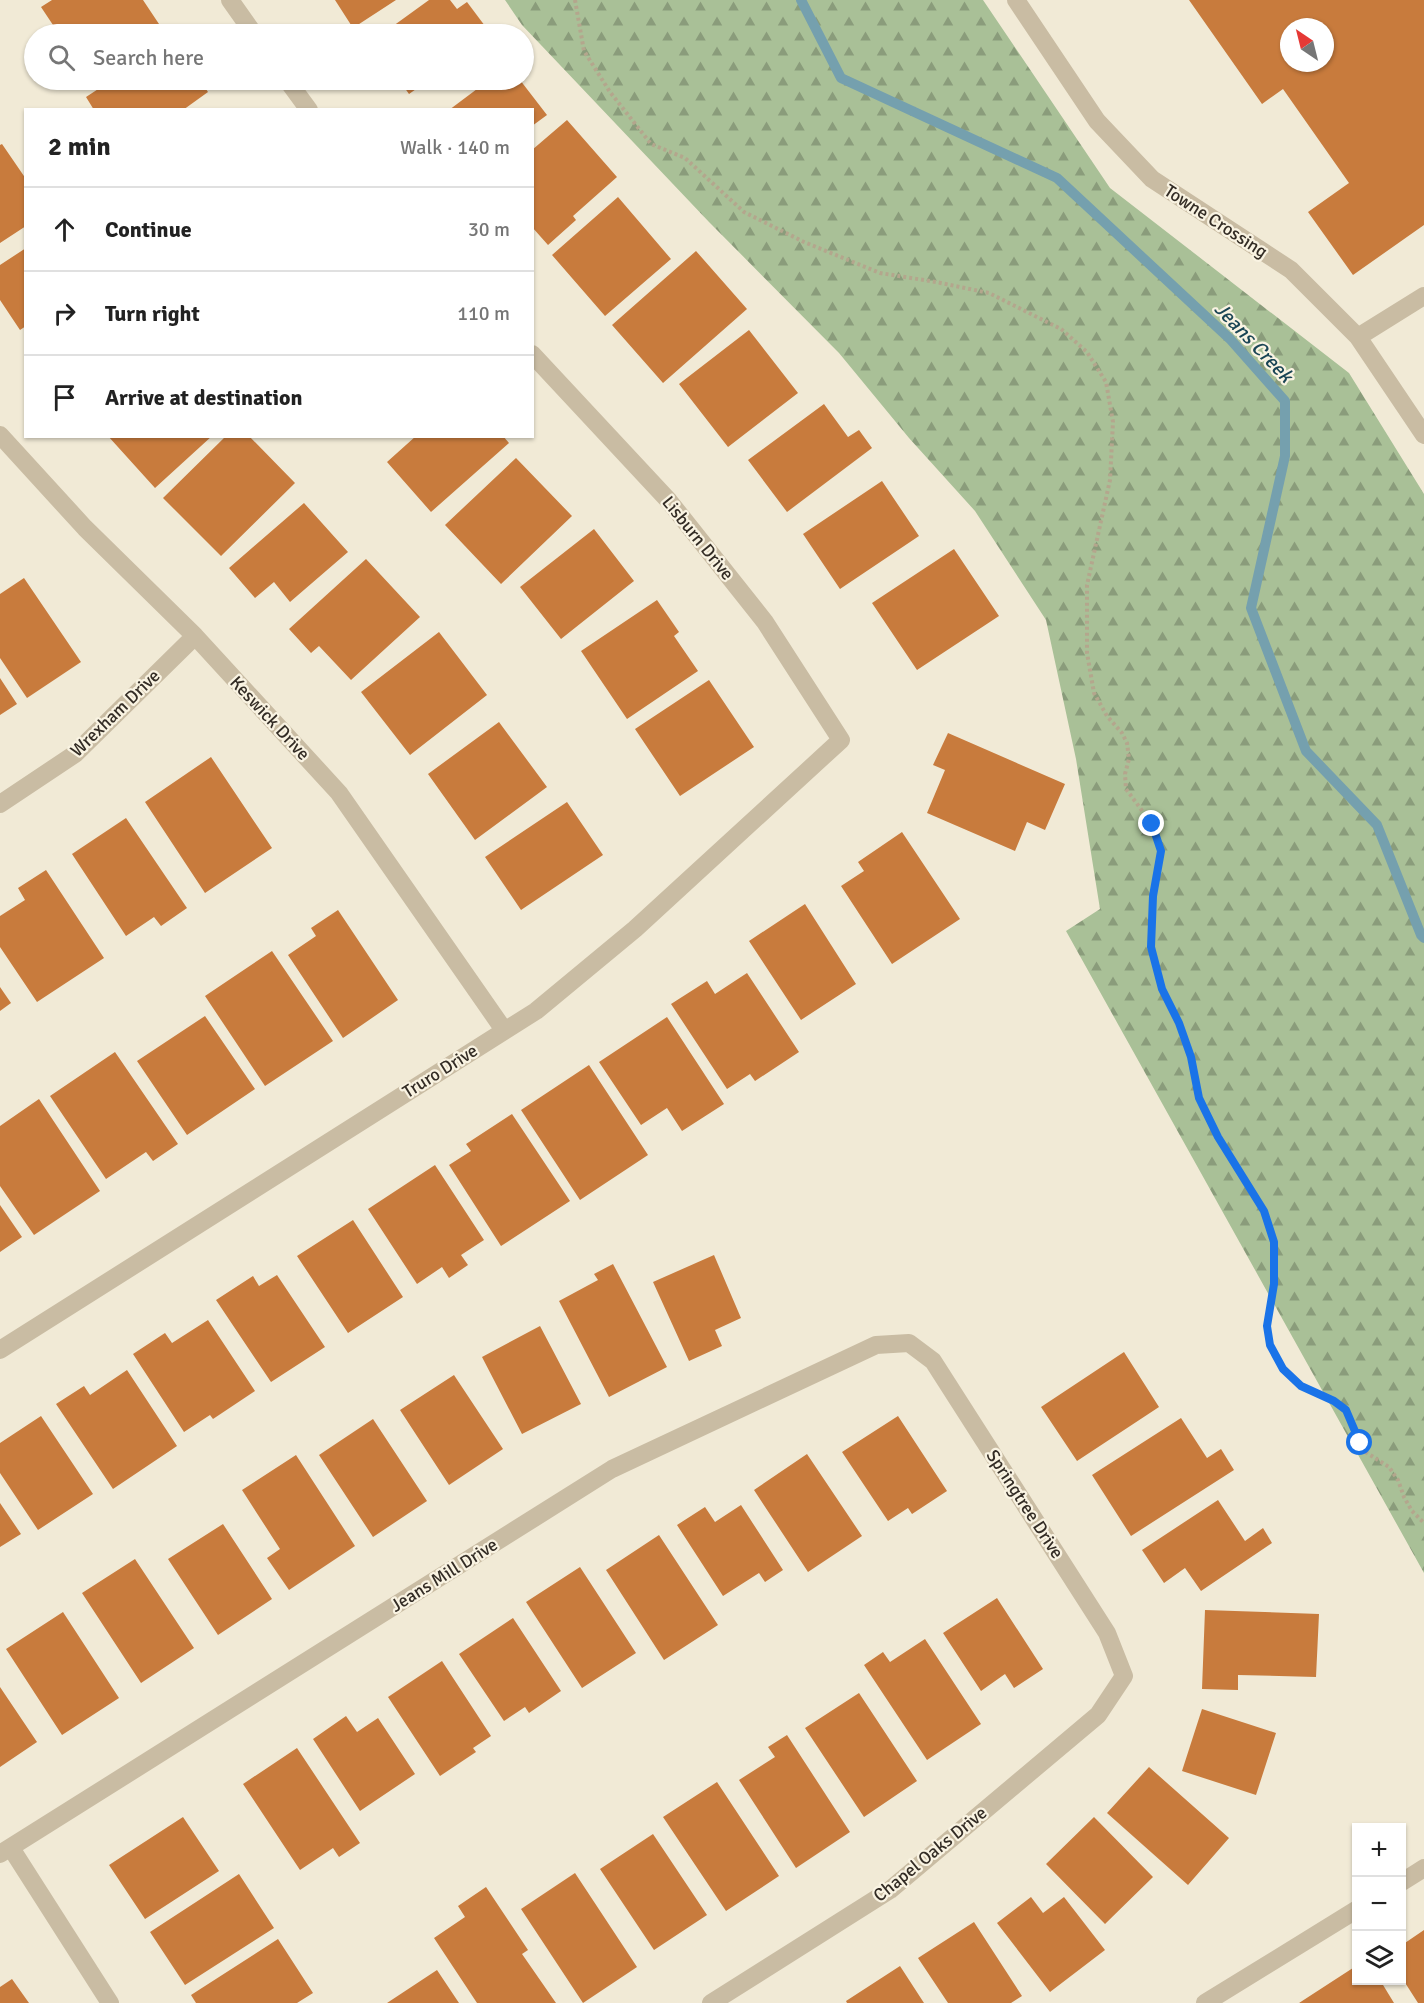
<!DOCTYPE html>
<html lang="en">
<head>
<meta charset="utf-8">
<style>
  body { margin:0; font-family:Signika,sans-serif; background:#f6f6f6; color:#222 }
  .controls { position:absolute; right:18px; bottom:18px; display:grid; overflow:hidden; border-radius:0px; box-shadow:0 2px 4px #0004 }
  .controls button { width:54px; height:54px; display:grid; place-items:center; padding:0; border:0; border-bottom:2px solid #e0e0e0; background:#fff; color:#222; font:30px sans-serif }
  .compass { position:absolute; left:1280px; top:18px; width:54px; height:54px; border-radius:50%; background:#fff; box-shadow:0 2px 4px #0004; rotate:325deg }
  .stop { position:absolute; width:18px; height:18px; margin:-14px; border:4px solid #1a73e8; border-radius:50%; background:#fff }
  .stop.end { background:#1a73e8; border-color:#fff; box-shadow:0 2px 6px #0008 }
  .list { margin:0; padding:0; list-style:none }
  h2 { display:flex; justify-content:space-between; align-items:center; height:78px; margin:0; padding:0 24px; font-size:26px }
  h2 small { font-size:20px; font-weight:400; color:#767676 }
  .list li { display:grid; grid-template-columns:39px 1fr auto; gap:18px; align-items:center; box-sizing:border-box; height:84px; padding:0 24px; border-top:2px solid #e0e0e0 }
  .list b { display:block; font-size:22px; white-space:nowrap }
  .list em { font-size:20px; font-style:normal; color:#767676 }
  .icon { flex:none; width:33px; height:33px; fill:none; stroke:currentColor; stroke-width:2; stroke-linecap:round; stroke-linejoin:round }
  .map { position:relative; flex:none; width:1424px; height:2003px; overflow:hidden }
  .search { position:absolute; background:#fff; box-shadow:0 2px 4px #0004; left:24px; top:24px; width:510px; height:66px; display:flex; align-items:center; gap:15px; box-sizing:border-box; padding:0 21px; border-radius:33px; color:#767676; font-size:22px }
  .panel { position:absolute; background:#fff; box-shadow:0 2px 4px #0004; left:24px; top:108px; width:510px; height:330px; border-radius:0px }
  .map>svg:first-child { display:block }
  .forest { fill:url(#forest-firs) }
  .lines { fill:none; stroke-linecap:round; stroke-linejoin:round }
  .stream { stroke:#75a0ae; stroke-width:10 }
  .building { fill:#c87b3d; fill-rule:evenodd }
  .path { stroke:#b4a68d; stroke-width:4; stroke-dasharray:3 3; stroke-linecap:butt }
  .minor { stroke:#c9bca3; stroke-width:18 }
  .route { stroke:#1a73e8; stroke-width:8 }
  .labels { text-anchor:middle; stroke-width:4.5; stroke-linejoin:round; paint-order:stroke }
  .street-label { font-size:18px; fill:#332c25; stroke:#f9f3e2 }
  .water-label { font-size:20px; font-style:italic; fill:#1a4555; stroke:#f9f3e2 }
</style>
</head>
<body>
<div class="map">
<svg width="1424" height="2003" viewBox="0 0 1424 2003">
  <defs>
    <pattern id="forest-firs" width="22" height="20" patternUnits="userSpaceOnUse" patternTransform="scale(1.5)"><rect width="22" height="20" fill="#a9c097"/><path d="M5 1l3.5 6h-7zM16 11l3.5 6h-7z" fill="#8a9c7b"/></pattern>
  </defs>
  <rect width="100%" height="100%" fill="#f1ead6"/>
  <path class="forest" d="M 505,0 L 983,0 L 1110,188 L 1349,373 L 1424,494 L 1424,1573 L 1066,931 L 1100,909 L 1076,759 L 1046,620 L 975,511 L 909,438 L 839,353 L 709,222 L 522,25 Z"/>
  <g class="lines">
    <path class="stream" d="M 801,0 L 841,78 L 1057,178 L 1230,339 L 1285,401 L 1285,456 L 1251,608 L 1306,751 L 1377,825 L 1421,935 L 1424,938"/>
  </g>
  <path class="building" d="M 52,0 L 143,0 L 159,24 L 144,34 L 59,34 L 41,7 Z
    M 335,0 L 396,0 L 353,28 Z
    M 429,0 L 450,0 L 457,9 L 467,2 L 491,34 L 382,34 Z
    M 1189,0 L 1424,0 L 1424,225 L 1353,275 L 1308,212 L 1349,183 L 1283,89 L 1262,104 ZM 1289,27 L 1325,27 L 1325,63 L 1289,63 Z
    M 112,80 L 200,80 L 208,92 L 183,110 L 94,110 L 86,97 Z
    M 399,80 L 429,80 L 409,94 Z
    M 489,80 L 520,80 L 547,115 L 532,126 L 532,110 L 449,110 Z
    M 567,120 L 617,177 L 573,216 L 576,220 L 548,245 L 532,227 L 532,150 Z
    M 2,144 L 26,179 L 26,226 L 0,243 L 0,145 Z
    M 618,197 L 671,259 L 605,316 L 552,255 Z
    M 26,248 L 26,326 L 20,330 L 0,300 L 0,265 Z
    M 696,251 L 747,309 L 663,383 L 612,325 Z
    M 749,330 L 798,393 L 728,447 L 679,384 Z
    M 824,404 L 848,437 L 859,430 L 872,448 L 787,512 L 748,460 Z
    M 108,436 L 212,436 L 155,488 Z
    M 226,436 L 249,436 L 295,483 L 221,556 L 163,498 Z
    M 416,436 L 503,436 L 509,443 L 431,512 L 387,462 Z
    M 516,458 L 572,516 L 501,584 L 445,525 Z
    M 882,481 L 919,536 L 840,589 L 803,534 Z
    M 304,503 L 348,552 L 290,602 L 274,582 L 255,598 L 229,568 Z
    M 594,529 L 634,581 L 561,639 L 520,587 Z
    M 954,549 L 999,616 L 917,670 L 872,603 Z
    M 366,559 L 420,617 L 351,680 L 319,646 L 311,653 L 289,629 Z
    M 24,578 L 81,662 L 27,698 L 0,658 L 0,594 Z
    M 657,600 L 679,632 L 674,636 L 698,671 L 627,719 L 581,651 Z
    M 439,632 L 487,695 L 410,755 L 361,692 Z
    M 0,678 L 17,704 L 0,715 Z
    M 709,680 L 754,747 L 680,796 L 635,729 Z
    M 499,722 L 547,787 L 475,840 L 428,774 Z
    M 948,733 L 1065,784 L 1045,830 L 1027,822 L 1015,851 L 927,813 L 945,770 L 933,765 Z
    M 211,757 L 272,848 L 205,893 L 145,802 Z
    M 567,802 L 603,855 L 521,910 L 485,857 Z
    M 126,818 L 187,908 L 161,926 L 154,917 L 126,936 L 72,854 Z
    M 902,832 L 960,919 L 892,964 L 841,886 L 864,871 L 858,862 Z
    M 46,870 L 104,958 L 37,1002 L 0,947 L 0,916 L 25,900 L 18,888 Z
    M 805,904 L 856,984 L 801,1020 L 749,941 Z
    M 338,910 L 398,1000 L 343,1038 L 288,955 L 316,936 L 311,928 Z
    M 272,951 L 333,1041 L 265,1086 L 205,996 Z
    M 747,973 L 799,1052 L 755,1081 L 750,1074 L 727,1089 L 671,1004 L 707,981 L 715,994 Z
    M 0,987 L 11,1003 L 0,1011 Z
    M 205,1016 L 255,1089 L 187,1135 L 137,1061 Z
    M 667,1017 L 724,1104 L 682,1131 L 667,1108 L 641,1125 L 599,1062 Z
    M 115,1052 L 178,1144 L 153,1161 L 146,1152 L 106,1179 L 50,1096 Z
    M 589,1065 L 648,1155 L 580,1200 L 521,1110 Z
    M 39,1099 L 100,1191 L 34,1235 L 0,1186 L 0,1126 Z
    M 512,1114 L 570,1201 L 501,1246 L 449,1165 L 471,1151 L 466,1144 Z
    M 435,1165 L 484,1240 L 461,1255 L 468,1265 L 449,1278 L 442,1267 L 417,1284 L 368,1209 Z
    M 0,1205 L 22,1237 L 0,1252 Z
    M 353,1220 L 403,1297 L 348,1333 L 297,1256 Z
    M 714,1255 L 741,1318 L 715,1330 L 722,1346 L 689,1361 L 653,1282 Z
    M 613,1264 L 667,1367 L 609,1397 L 559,1301 L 598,1280 L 594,1274 Z
    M 277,1275 L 325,1347 L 271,1382 L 216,1300 L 253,1276 L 259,1286 Z
    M 208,1320 L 255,1391 L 213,1419 L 210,1415 L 184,1432 L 133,1354 L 165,1333 L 172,1343 Z
    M 540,1326 L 581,1404 L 522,1434 L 482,1357 Z
    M 1124,1352 L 1159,1407 L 1077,1461 L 1041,1407 Z
    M 127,1370 L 177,1446 L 113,1489 L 56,1404 L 84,1386 L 90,1395 Z
    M 454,1375 L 503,1449 L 449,1485 L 400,1410 Z
    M 41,1416 L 93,1494 L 38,1530 L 0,1473 L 0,1443 Z
    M 898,1416 L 947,1491 L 912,1514 L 908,1508 L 888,1521 L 842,1452 Z
    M 1181,1418 L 1207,1458 L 1221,1449 L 1234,1470 L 1131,1536 L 1092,1475 Z
    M 373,1419 L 427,1501 L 373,1537 L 319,1455 Z
    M 807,1454 L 862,1536 L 808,1572 L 754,1490 Z
    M 296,1455 L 355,1546 L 289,1590 L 267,1558 L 280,1549 L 242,1490 Z
    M 1218,1500 L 1245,1541 L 1263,1528 L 1272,1543 L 1201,1591 L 1185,1568 L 1164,1583 L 1142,1550 Z
    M 0,1503 L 21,1534 L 0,1547 Z
    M 741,1505 L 783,1570 L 765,1582 L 759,1573 L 723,1596 L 677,1525 L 705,1507 L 715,1522 Z
    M 223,1524 L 272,1599 L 218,1635 L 168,1559 Z
    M 659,1535 L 718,1625 L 664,1660 L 606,1570 Z
    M 135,1559 L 194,1648 L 141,1683 L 82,1593 Z
    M 580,1567 L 636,1653 L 582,1688 L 526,1602 Z
    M 997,1598 L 1043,1669 L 1014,1688 L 1005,1674 L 981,1691 L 943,1633 Z
    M 1205,1610 L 1319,1614 L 1316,1677 L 1238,1675 L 1238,1690 L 1202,1689 Z
    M 63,1612 L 119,1698 L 62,1735 L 6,1649 Z
    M 513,1618 L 561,1691 L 529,1713 L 525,1707 L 504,1721 L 459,1654 Z
    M 925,1639 L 981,1724 L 927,1760 L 864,1665 L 883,1652 L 890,1662 Z
    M 442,1661 L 491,1736 L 473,1748 L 476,1752 L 440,1776 L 388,1697 Z
    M 0,1687 L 37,1742 L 0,1767 Z
    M 859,1693 L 917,1781 L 864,1817 L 805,1728 Z
    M 1202,1709 L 1276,1733 L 1256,1795 L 1182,1771 Z
    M 346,1716 L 357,1732 L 378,1718 L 415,1774 L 360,1811 L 313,1739 Z
    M 787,1735 L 850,1832 L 796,1868 L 739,1780 L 775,1757 L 768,1747 Z
    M 297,1748 L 360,1843 L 339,1857 L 333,1848 L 300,1870 L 243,1784 Z
    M 1149,1767 L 1229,1838 L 1188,1885 L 1107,1813 Z
    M 717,1782 L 779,1876 L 726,1911 L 663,1817 Z
    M 183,1817 L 219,1871 L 145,1919 L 109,1865 Z
    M 1094,1817 L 1153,1877 L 1105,1924 L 1046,1864 Z
    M 653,1834 L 707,1915 L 654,1950 L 600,1869 Z
    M 575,1873 L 637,1967 L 583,2003 L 521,1909 Z
    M 239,1874 L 274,1928 L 185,1985 L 150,1932 Z
    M 486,1887 L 528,1950 L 522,1954 L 556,2003 L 477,2003 L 434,1938 L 465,1917 L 458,1906 Z
    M 1031,1897 L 1043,1913 L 1064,1897 L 1105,1950 L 1050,1992 L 997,1923 Z
    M 974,1922 L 1022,1996 L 1011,2003 L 948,2003 L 918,1958 Z
    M 1424,1930 L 1424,2003 L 1418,2003 L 1402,1978 L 1402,1945 Z
    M 278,1939 L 313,1993 L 297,2003 L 196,2003 L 191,1995 Z
    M 900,1966 L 924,2003 L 847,2003 L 846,2001 Z
    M 1356,1966 L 1356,1980 L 1380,1980 L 1394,2003 L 1299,2003 Z
    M 437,1970 L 459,2003 L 387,2003 Z
    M 12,1979 L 29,2003 L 0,2003 L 0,1987 Z"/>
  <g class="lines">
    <path class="path" d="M 575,0 L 584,51 L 610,92 L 651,144 L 685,158 L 744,212 L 804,242 L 880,273 L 936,282 L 989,293 L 1061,329 L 1087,352 L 1106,382 L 1113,422 L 1110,480 L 1087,585 L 1087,653 L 1094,693 L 1107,716 L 1122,733 L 1127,743 L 1129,759 L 1125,774 L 1126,789 L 1152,824 L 1161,851 L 1153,896 L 1151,947 L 1162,989 L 1179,1023 L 1191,1057 L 1199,1098 L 1218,1137 L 1264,1211 L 1273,1242 L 1274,1284 L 1267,1326 L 1270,1345 L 1283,1369 L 1301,1386 L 1334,1401 L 1346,1410 L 1355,1428 L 1360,1443 L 1367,1453 L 1389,1467 L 1398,1480 L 1404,1497 L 1412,1511 L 1424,1523"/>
    <path class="minor" d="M 230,0 L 254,34
      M 1016,0 L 1097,121 L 1152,179 L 1291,270 L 1358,337 L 1424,435
      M 287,80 L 309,110
      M 1358,337 L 1424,296
      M 0,435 L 85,528 L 195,636 L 339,793 L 504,1030
      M 0,804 L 75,754 L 195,636
      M 0,1350 L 536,1011 L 635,929 L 841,740 L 765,622 L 669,501 L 532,354
      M 11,1848 L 110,2003
      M 0,1854 L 612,1469 L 876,1345 L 909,1343 L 933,1361 L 1107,1633 L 1124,1676 L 1098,1715 L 890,1890 L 711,2003
      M 1402,1882 L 1424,1868
      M 1205,2003 L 1356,1910"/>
  </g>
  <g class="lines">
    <path class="route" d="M 1152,824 L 1161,851 L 1153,896 L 1151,947 L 1162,989 L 1179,1023 L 1191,1057 L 1199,1098 L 1218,1137 L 1264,1211 L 1274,1242 L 1274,1284 L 1267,1326 L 1270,1345 L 1283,1369 L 1301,1386 L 1334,1401 L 1346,1410 L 1360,1443"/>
  </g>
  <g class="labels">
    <g class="street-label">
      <text transform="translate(1216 221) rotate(33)" y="6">Towne Crossing</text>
      <text transform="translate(698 538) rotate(51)" y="6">Lisburn Drive</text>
      <text transform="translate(115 713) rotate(-44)" y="6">Wrexham Drive</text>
      <text transform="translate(270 718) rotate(47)" y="6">Keswick Drive</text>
      <text transform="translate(440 1071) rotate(-32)" y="6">Truro Drive</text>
      <text transform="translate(1025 1504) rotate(57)" y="6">Springtree Drive</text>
      <text transform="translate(444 1575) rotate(-32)" y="6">Jeans Mill Drive</text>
      <text transform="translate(930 1854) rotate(-39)" y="6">Chapel Oaks Drive</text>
    </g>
    <g class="water-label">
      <text transform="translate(1254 342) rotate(46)" y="7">Jeans Creek</text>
    </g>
  </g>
</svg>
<div class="controls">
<button>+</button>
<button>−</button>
<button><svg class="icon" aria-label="layers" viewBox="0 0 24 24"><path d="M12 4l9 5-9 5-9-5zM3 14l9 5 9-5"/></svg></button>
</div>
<svg class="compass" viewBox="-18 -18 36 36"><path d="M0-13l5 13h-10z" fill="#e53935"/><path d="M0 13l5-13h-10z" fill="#767676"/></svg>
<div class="stop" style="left:1360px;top:1443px"></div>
<div class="stop end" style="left:1152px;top:824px"></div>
<div class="search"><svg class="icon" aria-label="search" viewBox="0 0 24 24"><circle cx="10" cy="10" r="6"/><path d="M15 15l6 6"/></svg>Search here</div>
<section class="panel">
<h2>2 min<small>Walk · 140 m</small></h2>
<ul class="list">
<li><svg class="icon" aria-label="ahead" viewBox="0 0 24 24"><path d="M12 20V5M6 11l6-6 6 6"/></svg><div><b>Continue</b></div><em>30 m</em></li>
<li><svg class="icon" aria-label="right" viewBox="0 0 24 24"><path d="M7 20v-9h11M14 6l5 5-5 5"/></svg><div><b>Turn right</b></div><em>110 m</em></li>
<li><svg class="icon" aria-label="arrive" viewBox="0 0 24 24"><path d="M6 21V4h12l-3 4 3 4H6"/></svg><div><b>Arrive at destination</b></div></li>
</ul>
</section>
</div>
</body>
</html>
